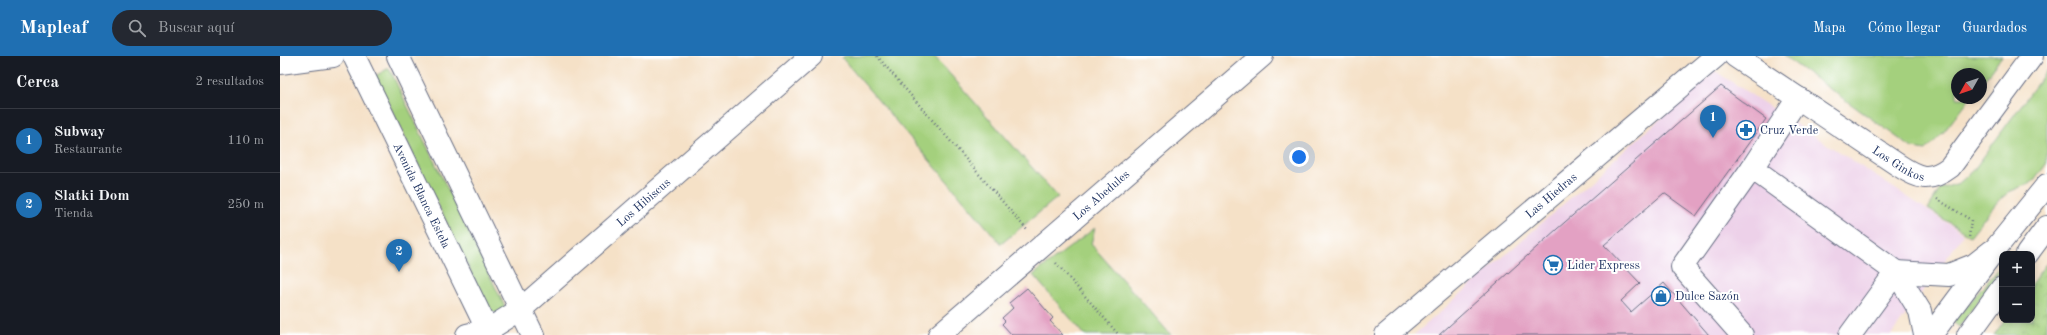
<!DOCTYPE html>
<html lang="es">
<head>
<meta charset="utf-8">
<style>
  body { margin:0; font-family:"Old Standard TT",serif; background:#242831; color:#f1f3f6 }
  .controls { position:absolute; right:12px; bottom:12px; display:grid; overflow:hidden; border-radius:8px; box-shadow:0 2px 10px #0003 }
  .controls button { width:36px; height:36px; display:grid; place-items:center; padding:0; border:0; border-bottom:1px solid #363941; background:#171b24; color:#f1f3f6; font:20px sans-serif }
  .compass { position:absolute; left:1671px; top:12px; width:36px; height:36px; border-radius:50%; background:#171b24; box-shadow:0 2px 10px #0003; rotate:230deg }
  .you { position:absolute; left:1019px; top:101px; width:14px; height:14px; margin:-10px; border:3px solid #fff; border-radius:50%; background:#1a73e8; box-shadow:0 0 0 6px #1a73e833 }
  .badge { display:grid; place-items:center; width:26px; height:26px; border-radius:50%; background:#1f6fb2; color:#fff; font-size:13px; font-weight:700 }
  .pin { position:absolute; translate:-50% -33px; filter:drop-shadow(0 1px 2px #0008) }
  .pin::after { content:''; position:absolute; top:21px; width:14px; height:12px; background:inherit; clip-path:polygon(0 0,100% 0,50% 100%) }
  .list { margin:0; padding:0; list-style:none }
  h2 { display:flex; justify-content:space-between; align-items:center; height:52px; margin:0; padding:0 16px; font-size:17px }
  h2 small { font-size:13px; font-weight:400; color:#9ea1a6 }
  .list li { display:grid; grid-template-columns:26px 1fr auto; gap:12px; align-items:center; box-sizing:border-box; height:64px; padding:0 16px; border-top:1px solid #363941 }
  .list b { display:block; font-size:15px; white-space:nowrap }
  .list p { margin:0; font-size:13px; white-space:nowrap; color:#9ea1a6 }
  .list em { font-size:13px; font-style:normal; color:#9ea1a6 }
  .icon { flex:none; width:22px; height:22px; fill:none; stroke:currentColor; stroke-width:2; stroke-linecap:round; stroke-linejoin:round }
  .map { position:relative; flex:none; width:1767px; height:279px; overflow:hidden }
  header { display:flex; align-items:center; gap:24px; box-sizing:border-box; height:56px; padding:0 20px; background:#1f6fb2; color:#fff }
  header strong { font-size:19px }
  nav { display:flex; gap:22px; margin-inline-start:auto; font-size:14px }
  .search { width:280px; height:36px; background:#242831; display:flex; align-items:center; gap:10px; box-sizing:border-box; padding:0 14px; border-radius:22px; color:#9ea1a6; font-size:15px }
  main { display:flex }
  aside { flex:1; background:#171b24 }
  .map>svg:first-child { display:block }
  .built { fill:#edd1e9 }
  .grass { fill:#a4d07d; stroke:#60806e }
  .park { fill:url(#park-crowns); stroke:#60806e }
  .building { fill:#e3a1c3 }
  .lines { fill:none; stroke-linecap:round; stroke-linejoin:round }
  .minor-casing { stroke:#676d83; stroke-width:24 }
  .major-casing { stroke:#676d83; stroke-width:24 }
  .path { stroke:#676d83; stroke-width:2.5; stroke-dasharray:1 3; stroke-linecap:butt }
  .minor { stroke:#fff; stroke-width:22 }
  .major { stroke:#fff; stroke-width:22 }
  .labels { text-anchor:middle; stroke-width:4; stroke-linejoin:round; paint-order:stroke }
  .poi-label { font-size:12px; fill:#1b2f5e; stroke:#fff; text-anchor:start }
  .street-label { font-size:12px; fill:#1b2f5e; stroke:#fff }
</style>
</head>
<body>
<header>
<strong>Mapleaf</strong>
<div class="search"><svg class="icon" aria-label="search" viewBox="0 0 24 24"><circle cx="10" cy="10" r="6"/><path d="M15 15l6 6"/></svg>Buscar aquí</div>
<nav><a>Mapa</a><a>Cómo llegar</a><a>Guardados</a></nav>
</header>
<main>
<aside>
<h2>Cerca<small>2 resultados</small></h2>
<ul class="list">
<li><span class="badge">1</span><div><b>Subway</b><p>Restaurante</p></div><em>110 m</em></li>
<li><span class="badge">2</span><div><b>Slatki Dom</b><p>Tienda</p></div><em>250 m</em></li>
</ul>
</aside>
<div class="map">
<svg width="1767" height="279" viewBox="0 0 1767 279">
  <defs>
    <pattern id="park-crowns" width="20" height="18" patternUnits="userSpaceOnUse"><rect width="20" height="18" fill="#a4d07d"/><path d="M2 6a3 3 0 1 1 6 0M12 15a3 3 0 1 1 6 0" fill="none" stroke="#8db36e"/></pattern>
  </defs>
  <rect width="100%" height="100%" fill="#fff"/>
  <filter id="ink" filterUnits="userSpaceOnUse"><feTurbulence type="fractalNoise" baseFrequency=".025" numOctaves="2"/><feDisplacementMap in="SourceGraphic" scale="8" xChannelSelector="R" yChannelSelector="G"/><feConvolveMatrix kernelMatrix="1 2 1 2 8 2 1 2 1" color-interpolation-filters="sRGB"/></filter>
  <filter id="wash" filterUnits="userSpaceOnUse"><feTurbulence type="fractalNoise" baseFrequency=".012" numOctaves="4" result="noise"/><feDisplacementMap in="SourceGraphic" scale="16" xChannelSelector="R" yChannelSelector="G"/><feGaussianBlur stdDeviation="0.9" result="paint"/><feColorMatrix in="noise" values="0 0 0 0 0 0 0 0 0 0 0 0 0 0 0 0 0 1.4 0 .05"/><feComposite in="paint" operator="in"/></filter>
  <g filter="url(#wash)">
    <rect width="100%" height="100%" fill="#f5e1c7"/>
    <path class="built" d="M 1435,15 L 1684,178 L 1611,279 L 1134,279 Z"/>
    <path class="grass" d="M 565,0 L 654,0 L 778,141 L 721,188 L 562,2 Z
      M 1504,0 L 1722,0 L 1701,28 L 1701,18 L 1677,18 L 1677,42 L 1690,42 L 1663,77 L 1646,94 L 1632,92 Z
      M 109,12 L 225,251 L 219,257 L 211,258 L 95,20 Z
      M 1767,14 L 1767,107 L 1754,125 L 1729,136 L 1718,145 L 1690,180 L 1648,153 L 1660,133 L 1679,127 L 1693,115 Z
      M 815,172 L 811,188 L 891,279 L 805,279 L 753,219 Z
      M 1722,209 L 1722,212 L 1679,271 L 1673,266 Z"/>
    <path class="park" d="M 1767,206 L 1767,279 L 1714,279 L 1725,264 L 1752,264 L 1752,227 Z"/>
    <g id="blocks">
      <path class="building" d="M 1441,30 L 1486,63 L 1416,160 L 1384,137 L 1324,189 L 1360,227 L 1341,245 L 1351,256 L 1384,227 L 1429,279 L 1159,279 L 1277,173 Z
        M 747,232 L 773,262 L 770,265 L 783,279 L 732,279 L 722,268 L 725,265 L 722,262 L 733,252 L 729,247 Z"/>
    </g>
  </g>
  <g filter="url(#ink)">
    <use href="#blocks" fill-opacity="0" stroke="#676d83" stroke-width="1"/>
    <g class="lines">
      <g class="minor-casing">
        <g id="minor">
          <path id="s1" d="M 1455,0 L 1618,109 C 1638,122 1649,127 1670,111 L 1752,0"/>
          <path d="M 0,7 L 53,0"/>
          <path d="M 1472,112 L 1518,42"/>
          <path d="M 1616,216 L 1669,219 L 1694,209 L 1712,195"/>
          <path d="M 1616,216 L 1640,255 L 1645,279"/>
          <path id="s2" d="M 187,279 L 208,274 L 241,253 L 531,0"/>
          <path id="s3" d="M 659,279 L 982,0"/>
          <path id="s4" d="M 1106,279 L 1436,0"/>
          <path d="M 1462,279 L 1402,211 L 1472,112 L 1616,216 L 1570,279"/>
        </g>
      </g>
      <g class="major-casing">
        <g id="major">
          <path id="s5" d="M 74,0 L 210,279"/>
          <path d="M 118,0 L 253,279"/>
          <path d="M 1747,198 L 1767,171"/>
          <path d="M 1651,279 L 1716,192 L 1767,129"/>
          <path d="M 1688,279 L 1722,232"/>
        </g>
      </g>
      <path class="path" d="M 597,0 L 747,174
        M 1657,143 L 1691,164 L 1689,182
        M 776,207 L 839,279"/>
      <use href="#minor" class="minor"/>
      <use href="#major" class="major"/>
    </g>
  </g>
  <defs>
    <g id="pharmacy-ring" transform="scale(1)"><circle r="9.5" fill="#fff" stroke="#1f6fb2" stroke-width="1.5"/><path d="M-2-6h4v4h4v4h-4v4h-4v-4h-4v-4h4Z" fill="#1f6fb2"/></g>
    <g id="supermarket-ring" transform="scale(1)"><circle r="9.5" fill="#fff" stroke="#1f6fb2" stroke-width="1.5"/><path d="M-6-5.5h2.5l.6 2H6L4.5 2H-2.5L-4.4-4H-6ZM-1.5 3.2a1.3 1.3 0 1 0 .1 0ZM3 3.2a1.3 1.3 0 1 0 .1 0Z" fill="#1f6fb2"/></g>
    <g id="shop-ring" transform="scale(1)"><circle r="9.5" fill="#fff" stroke="#1f6fb2" stroke-width="1.5"/><path d="M-5-2.5h2.3a2.7 3.5 0 0 1 5.4 0H5L5.5 6h-11ZM-1.5-2.5h3a1.5 2.3 0 0 0-3 0Z" fill="#1f6fb2"/></g>
  </defs>
  <g fill-rule="evenodd">
    <use href="#pharmacy-ring" x="1466" y="74"/>
    <use href="#supermarket-ring" x="1273" y="209"/>
    <use href="#shop-ring" x="1381" y="240"/>
  </g>
  <g class="labels">
    <g class="poi-label">
      <text x="1480" y="78">Cruz Verde</text>
      <text x="1287" y="213">Lider Express</text>
      <text x="1395" y="244">Dulce Sazón</text>
    </g>
    <g class="street-label">
      <text dy="4" stroke="none"><textPath href="#s1" startOffset="196">Los Ginkos</textPath></text>
      <text dy="4" stroke="none"><textPath href="#s4" startOffset="216">Las Hiedras</textPath></text>
      <text dy="4" stroke="none"><textPath href="#s5" startOffset="155">Avenida Blanca Estela</textPath></text>
      <text dy="4" stroke="none"><textPath href="#s3" startOffset="214">Los Abedules</textPath></text>
      <text dy="4" stroke="none"><textPath href="#s2" startOffset="223">Los Hibiscus</textPath></text>
    </g>
  </g>
</svg>
<div class="controls">
<button>+</button>
<button>−</button>
</div>
<svg class="compass" viewBox="-18 -18 36 36"><path d="M0-13l5 13h-10z" fill="#e53935"/><path d="M0 13l5-13h-10z" fill="#9ea1a6"/></svg>
<div class="you"></div>
<div class="pin badge" style="left:1433px;top:82px">1</div>
<div class="pin badge" style="left:119px;top:216px">2</div>
</div>
</main>
</body>
</html>
